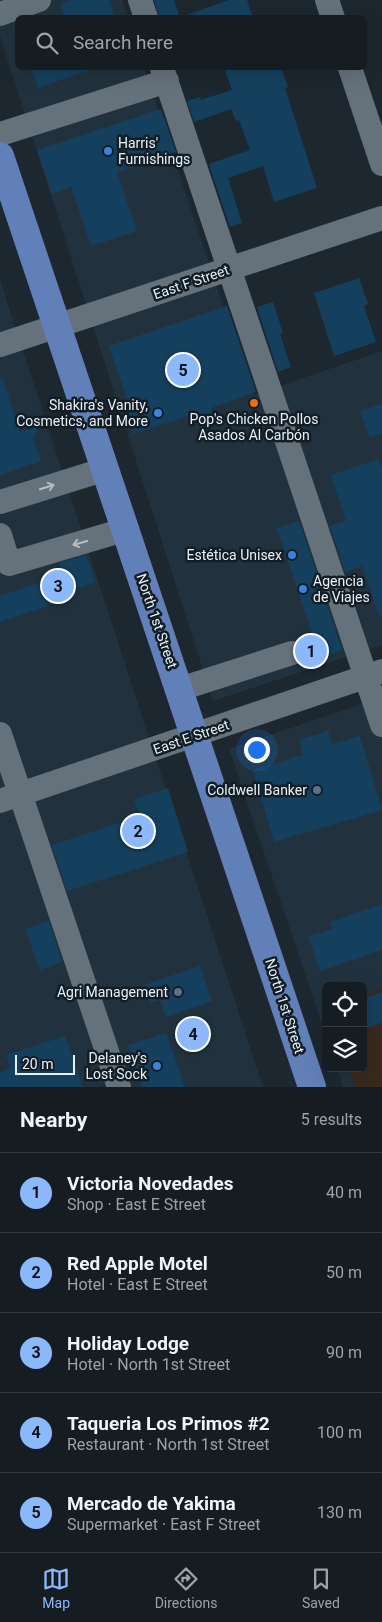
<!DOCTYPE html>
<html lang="en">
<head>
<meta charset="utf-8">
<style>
  body { margin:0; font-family:Roboto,sans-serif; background:#1e262b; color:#f1f3f6 }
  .controls { position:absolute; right:15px; bottom:15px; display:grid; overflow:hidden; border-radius:8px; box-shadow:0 5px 20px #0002 }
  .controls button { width:45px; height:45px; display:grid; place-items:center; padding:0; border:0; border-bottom:1px solid #343b41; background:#151d23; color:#f1f3f6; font:25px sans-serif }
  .scale { position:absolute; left:15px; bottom:12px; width:60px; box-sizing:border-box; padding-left:5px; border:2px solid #e9f0f6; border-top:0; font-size:14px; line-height:18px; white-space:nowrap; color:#e9f0f6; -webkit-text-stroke:4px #131d26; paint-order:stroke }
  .you { position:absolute; left:256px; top:749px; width:18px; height:18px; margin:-12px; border:4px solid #fff; border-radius:50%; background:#1a73e8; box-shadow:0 0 0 8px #1a73e833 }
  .badge { display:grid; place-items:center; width:32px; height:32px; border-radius:50%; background:#8cb9fc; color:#111; font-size:16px; font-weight:700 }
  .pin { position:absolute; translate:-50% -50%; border:2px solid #fff; box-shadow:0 1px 5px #0006 }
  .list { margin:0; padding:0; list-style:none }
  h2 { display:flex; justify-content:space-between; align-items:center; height:65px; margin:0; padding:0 20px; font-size:21px }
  h2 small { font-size:16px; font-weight:400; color:#9da2a6 }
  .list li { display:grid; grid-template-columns:32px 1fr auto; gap:15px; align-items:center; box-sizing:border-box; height:80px; padding:0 20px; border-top:1px solid #343b41 }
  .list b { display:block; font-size:19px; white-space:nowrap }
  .list p { margin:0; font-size:16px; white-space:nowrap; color:#9da2a6 }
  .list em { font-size:16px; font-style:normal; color:#9da2a6 }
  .icon { flex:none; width:28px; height:28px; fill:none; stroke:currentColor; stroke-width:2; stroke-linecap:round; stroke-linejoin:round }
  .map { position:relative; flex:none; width:382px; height:1087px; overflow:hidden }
  .search { position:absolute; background:#151d23; box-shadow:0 5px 20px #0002; left:15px; right:15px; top:15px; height:55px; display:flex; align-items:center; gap:12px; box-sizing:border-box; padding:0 18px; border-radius:8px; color:#9da2a6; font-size:19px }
  .sheet { height:465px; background:#151d23 }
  nav { display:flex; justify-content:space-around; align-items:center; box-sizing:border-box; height:70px; border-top:1px solid #343b41; background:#151d23; font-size:14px; color:#9da2a6 }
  nav a { display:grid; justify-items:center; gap:2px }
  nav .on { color:#8cb9fc }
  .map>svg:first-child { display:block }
  .built { fill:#21323e }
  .education { fill:#38291e }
  .building { fill:#15405d }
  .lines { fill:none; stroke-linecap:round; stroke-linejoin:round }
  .minor { stroke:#65717b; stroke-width:24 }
  .major { stroke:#6180b9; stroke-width:28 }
  .oneway { stroke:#b4bdc5 }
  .shop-dot { fill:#3f7fe0; stroke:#131d26; stroke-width:2 }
  .food-dot { fill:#e8710a; stroke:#131d26; stroke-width:2 }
  .service-dot { fill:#5c6f8a; stroke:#131d26; stroke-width:2 }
  .labels { text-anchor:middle; stroke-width:5; stroke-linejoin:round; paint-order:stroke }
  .poi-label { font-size:14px; fill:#e9f0f6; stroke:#131d26; text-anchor:end }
  .street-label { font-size:14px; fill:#e9f0f6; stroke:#131d26 }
</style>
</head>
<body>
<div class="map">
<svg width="382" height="1087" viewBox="0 0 382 1087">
  <rect width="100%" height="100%" fill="#1c272f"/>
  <path class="built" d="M 0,0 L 122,0 L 128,17 L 18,18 L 18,68 L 144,68 L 253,395 L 382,351 L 382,645 L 213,701 L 0,36 Z
    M 0,280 L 263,1087 L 0,1087 Z
    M 382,697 L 382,1087 L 343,1087 L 337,1068 L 363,1068 L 363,986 L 326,986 L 326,1036 L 229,749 Z"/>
  <path class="education" d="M 382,989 L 382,1087 L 355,1087 L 349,1068 L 363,1068 L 363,996 Z"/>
  <path class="building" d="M 72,0 L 109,0 L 115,18 L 65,18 L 60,4 Z
    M 154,0 L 174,0 L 180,18 L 159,18 Z
    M 229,0 L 247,0 L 253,18 L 186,18 L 186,15 Z
    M 31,68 L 90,68 L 90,70 L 38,88 Z
    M 224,68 L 281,68 L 288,87 L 285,88 L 317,188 L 274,202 L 263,166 L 228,178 L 242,223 L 230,227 L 209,164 L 250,150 L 239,120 L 236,121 L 231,109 L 194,122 L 187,101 L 200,97 L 201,100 L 232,90 Z
    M 161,109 L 176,152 L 117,172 L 137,231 L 91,246 L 71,187 L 52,194 L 37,150 Z
    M 359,278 L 368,304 L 364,306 L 376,342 L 334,356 L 314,293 Z
    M 273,302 L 283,333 L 280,334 L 291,367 L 278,372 L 257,307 Z
    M 227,306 L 256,392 L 211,408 L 213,414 L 193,420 L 191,415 L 133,434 L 122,400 L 127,399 L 109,346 Z
    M 0,380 L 3,380 L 20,432 L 39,426 L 33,439 L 41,461 L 0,475 Z
    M 382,404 L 382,434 L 370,438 L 360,411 Z
    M 379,459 L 382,468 L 382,616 L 379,616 L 362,566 L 345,572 L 330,526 L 346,521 L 331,475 Z
    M 299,521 L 342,650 L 309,661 L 302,640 L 313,636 L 277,528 Z
    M 86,555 L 95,582 L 75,589 L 77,596 L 0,622 L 0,596 L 63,575 L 59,563 Z
    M 328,731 L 332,744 L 360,736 L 382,810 L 274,842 L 253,770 L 303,755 L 299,740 Z
    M 168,788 L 188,852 L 67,891 L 52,845 L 140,816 L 134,799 Z
    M 382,904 L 382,950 L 320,971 L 308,936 L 332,929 L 330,922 Z
    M 49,921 L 62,962 L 40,970 L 25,929 Z
    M 200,966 L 212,1001 L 166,1017 L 160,1000 L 150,1003 L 144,985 Z
    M 382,992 L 382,1023 L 363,1029 L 363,999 Z
    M 166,1033 L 185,1087 L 142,1087 L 128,1045 Z
    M 65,1036 L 83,1087 L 0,1087 L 0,1072 L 11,1068 L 6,1055 Z"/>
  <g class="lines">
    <path class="minor" d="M 140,0 L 146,18
      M 327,0 L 333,18
      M 0,14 L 39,0
      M 162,68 L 382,725
      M 350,68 L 382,164
      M 0,134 L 167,81
      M 0,345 L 382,218
      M 0,502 L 106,469
      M 0,535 L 9,564 L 127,529
      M 180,689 L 292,653
      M 0,734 L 119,1087
      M 0,801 L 382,671"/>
    <path class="major" d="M 0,156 L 312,1087"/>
  </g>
  <defs><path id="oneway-shaft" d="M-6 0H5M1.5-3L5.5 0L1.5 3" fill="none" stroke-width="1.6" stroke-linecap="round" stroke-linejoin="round" transform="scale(1.25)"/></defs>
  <g class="oneway">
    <use href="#oneway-shaft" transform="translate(47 487) rotate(-17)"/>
    <use href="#oneway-shaft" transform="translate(80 543) rotate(164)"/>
  </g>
  <g class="shop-dot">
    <circle cx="108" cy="151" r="5"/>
    <circle cx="158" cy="413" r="5"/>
    <circle cx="292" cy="555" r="5"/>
    <circle cx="303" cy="589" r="5"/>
    <circle cx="157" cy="1066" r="5"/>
  </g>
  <circle class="food-dot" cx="254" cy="403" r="5"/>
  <g class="service-dot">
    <circle cx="317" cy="790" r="5"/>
    <circle cx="178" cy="992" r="5"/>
  </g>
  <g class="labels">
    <g class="poi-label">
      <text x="118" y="148" text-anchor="start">Harris'<tspan x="118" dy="16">Furnishings</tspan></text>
      <text x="148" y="410">Shakira's Vanity,<tspan x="148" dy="16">Cosmetics, and More</tspan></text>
      <text x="254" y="424" text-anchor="middle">Pop's Chicken Pollos<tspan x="254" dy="16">Asados Al Carbón</tspan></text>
      <text x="282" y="560">Estética Unisex</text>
      <text x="313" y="586" text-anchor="start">Agencia<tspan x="313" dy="16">de Viajes</tspan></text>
      <text x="307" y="795">Coldwell Banker</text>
      <text x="168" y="997">Agri Management</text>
      <text x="147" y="1063">Delaney's<tspan x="147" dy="16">Lost Sock</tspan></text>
    </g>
    <g class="street-label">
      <text transform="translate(191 282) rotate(-19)" y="5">East F Street</text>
      <text transform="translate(157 621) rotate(71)" y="5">North 1st Street</text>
      <text transform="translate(191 737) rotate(-19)" y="5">East E Street</text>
      <text transform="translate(285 1006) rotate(72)" y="5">North 1st Street</text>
    </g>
  </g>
</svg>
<div class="controls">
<button><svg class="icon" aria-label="locate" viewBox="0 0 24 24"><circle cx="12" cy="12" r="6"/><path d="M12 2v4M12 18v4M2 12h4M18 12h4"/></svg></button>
<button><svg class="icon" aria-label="layers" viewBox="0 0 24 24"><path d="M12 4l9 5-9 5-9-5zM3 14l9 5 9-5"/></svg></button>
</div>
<div class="scale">20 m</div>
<div class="you"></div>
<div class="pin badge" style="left:311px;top:651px">1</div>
<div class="pin badge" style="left:138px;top:831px">2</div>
<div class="pin badge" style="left:58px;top:586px">3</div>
<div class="pin badge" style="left:193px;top:1034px">4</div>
<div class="pin badge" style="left:183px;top:370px">5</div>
<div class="search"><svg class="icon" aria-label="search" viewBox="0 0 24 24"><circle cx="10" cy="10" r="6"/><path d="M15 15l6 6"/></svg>Search here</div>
</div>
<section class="sheet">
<h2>Nearby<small>5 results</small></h2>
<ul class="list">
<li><span class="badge">1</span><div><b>Victoria Novedades</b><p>Shop · East E Street</p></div><em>40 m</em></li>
<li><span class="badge">2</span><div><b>Red Apple Motel</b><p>Hotel · East E Street</p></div><em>50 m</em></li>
<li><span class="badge">3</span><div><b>Holiday Lodge</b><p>Hotel · North 1st Street</p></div><em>90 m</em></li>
<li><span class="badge">4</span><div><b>Taqueria Los Primos #2</b><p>Restaurant · North 1st Street</p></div><em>100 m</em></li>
<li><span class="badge">5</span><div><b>Mercado de Yakima</b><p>Supermarket · East F Street</p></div><em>130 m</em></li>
</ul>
</section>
<nav>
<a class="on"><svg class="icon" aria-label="map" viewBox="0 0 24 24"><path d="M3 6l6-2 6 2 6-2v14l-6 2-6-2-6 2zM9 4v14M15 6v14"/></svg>Map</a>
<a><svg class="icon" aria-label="directions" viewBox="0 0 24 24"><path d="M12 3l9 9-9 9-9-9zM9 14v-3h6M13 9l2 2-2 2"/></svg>Directions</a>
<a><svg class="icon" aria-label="saved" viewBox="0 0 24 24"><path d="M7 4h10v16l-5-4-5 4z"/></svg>Saved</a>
</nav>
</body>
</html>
